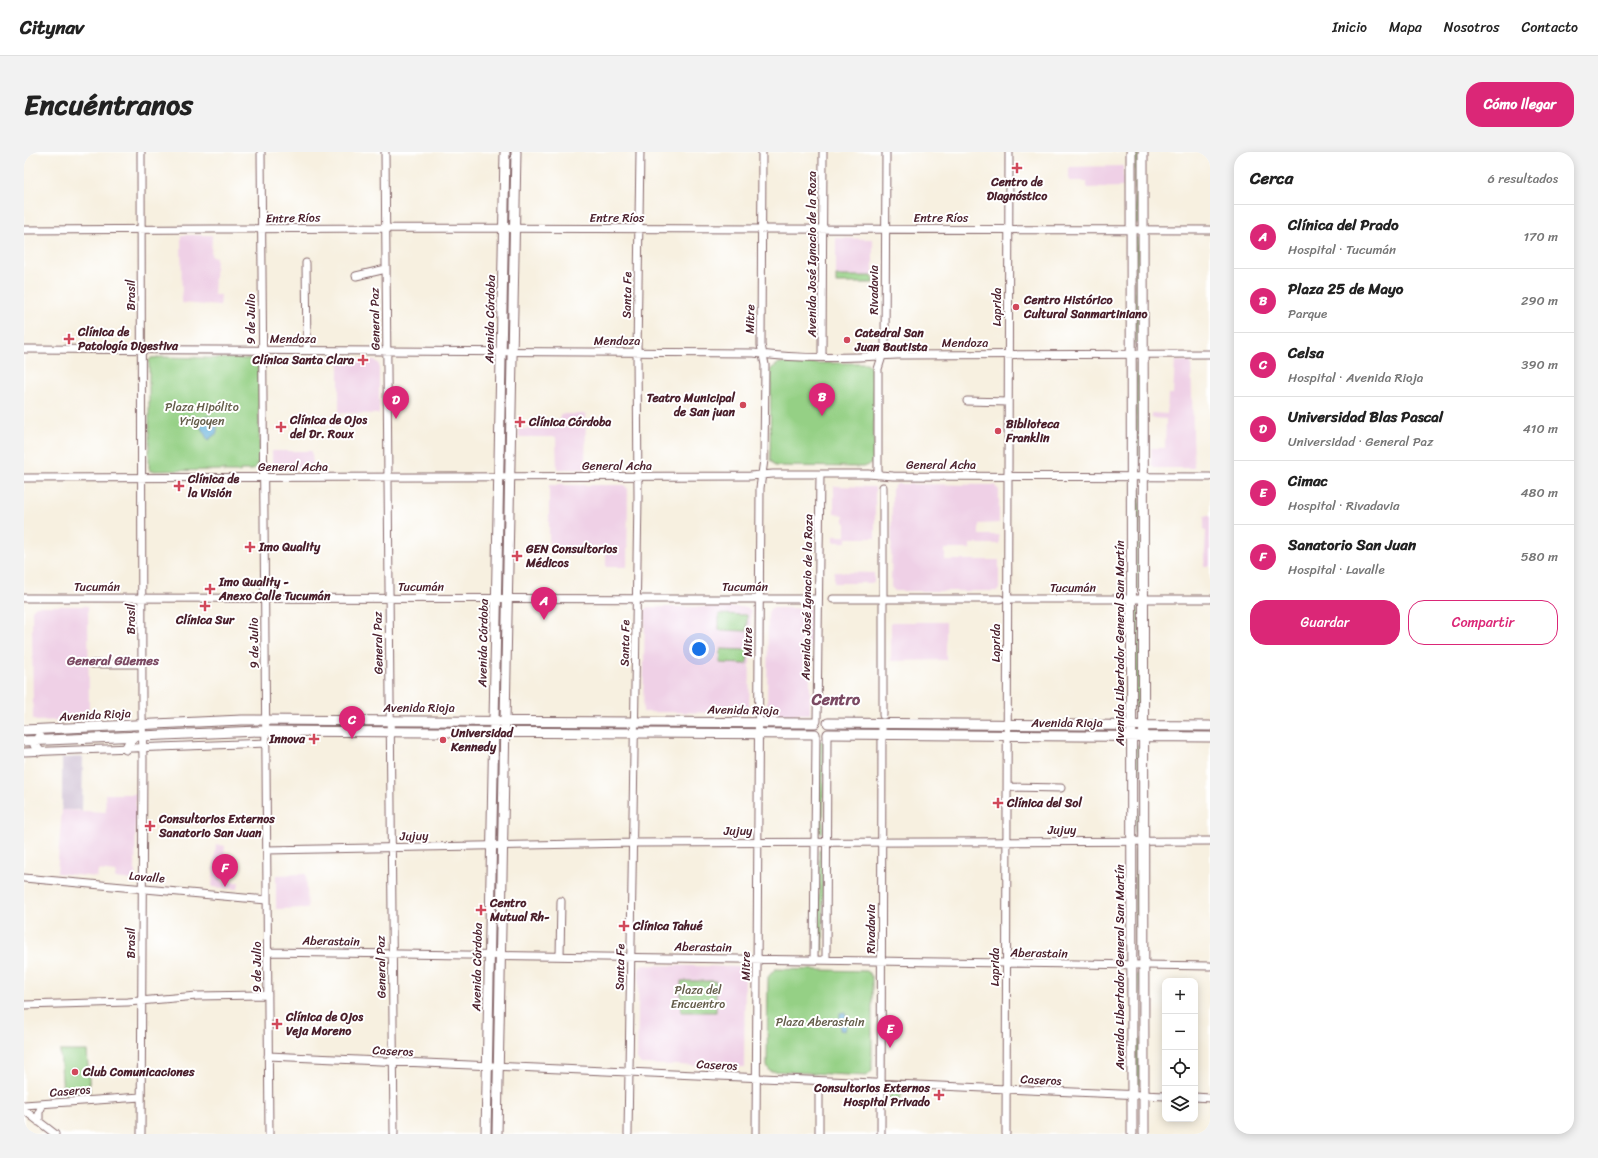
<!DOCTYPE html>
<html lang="es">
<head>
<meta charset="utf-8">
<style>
  body { margin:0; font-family:Sriracha,sans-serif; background:#f2f2f2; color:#222 }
  .controls { position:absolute; right:12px; bottom:12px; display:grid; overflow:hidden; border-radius:8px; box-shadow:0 2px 10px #0003 }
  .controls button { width:36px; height:36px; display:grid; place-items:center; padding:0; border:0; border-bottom:1px solid #e0e0e0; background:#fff; color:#222; font:20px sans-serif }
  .you { position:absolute; left:675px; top:497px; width:14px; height:14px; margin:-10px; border:3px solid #fff; border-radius:50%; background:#1a73e8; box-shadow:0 0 0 6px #1a73e833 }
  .badge { display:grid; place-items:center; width:26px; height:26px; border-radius:50%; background:#db2777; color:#fff; font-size:13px; font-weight:700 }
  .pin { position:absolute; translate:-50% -33px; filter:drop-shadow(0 1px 2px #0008) }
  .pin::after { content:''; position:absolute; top:21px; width:14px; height:12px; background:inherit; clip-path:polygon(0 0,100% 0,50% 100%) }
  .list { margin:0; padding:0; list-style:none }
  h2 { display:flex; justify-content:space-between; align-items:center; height:52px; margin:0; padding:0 16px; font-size:17px }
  h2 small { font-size:13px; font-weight:400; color:#767676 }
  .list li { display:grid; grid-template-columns:26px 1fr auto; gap:12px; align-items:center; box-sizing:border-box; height:64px; padding:0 16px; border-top:1px solid #e0e0e0 }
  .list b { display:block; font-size:15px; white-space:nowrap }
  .list p { margin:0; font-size:13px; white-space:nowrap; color:#767676 }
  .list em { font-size:13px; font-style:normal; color:#767676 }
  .actions { display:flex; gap:8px; padding:12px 16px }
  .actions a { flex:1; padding:9px 0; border:1px solid #db2777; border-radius:16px; text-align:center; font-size:14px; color:#db2777 }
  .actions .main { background:#db2777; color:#fff }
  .icon { flex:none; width:22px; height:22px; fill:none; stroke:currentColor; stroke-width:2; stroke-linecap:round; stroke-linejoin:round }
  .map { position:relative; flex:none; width:1186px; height:982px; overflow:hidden; border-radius:16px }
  header { display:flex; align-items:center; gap:24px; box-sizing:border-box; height:56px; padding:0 20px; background:#fff; border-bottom:1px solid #e0e0e0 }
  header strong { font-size:19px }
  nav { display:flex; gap:22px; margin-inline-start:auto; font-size:14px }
  .intro { display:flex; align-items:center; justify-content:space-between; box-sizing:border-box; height:96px; padding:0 24px }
  h1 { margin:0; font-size:28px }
  .button { padding:10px 18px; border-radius:16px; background:#db2777; color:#fff; font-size:14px; font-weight:700 }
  main { display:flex; gap:24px; padding:0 24px }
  aside { flex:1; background:#fff; border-radius:16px; box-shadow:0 2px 10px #0003 }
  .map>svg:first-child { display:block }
  .built { fill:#efd0e6 }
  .industrial { fill:#cdbed2 }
  .green { fill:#95d085; stroke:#707858 }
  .water { fill:#62b1dd; stroke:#566884 }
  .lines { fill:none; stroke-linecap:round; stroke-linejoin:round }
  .minor-casing { stroke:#87686a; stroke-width:9 }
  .major-casing { stroke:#87686a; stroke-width:11 }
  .minor { stroke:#fff; stroke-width:7 }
  .major { stroke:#fff; stroke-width:9 }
  .poi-dot { fill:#d1495b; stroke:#fff; stroke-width:1.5 }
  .labels { text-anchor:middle; stroke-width:4; stroke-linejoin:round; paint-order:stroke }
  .poi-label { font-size:12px; font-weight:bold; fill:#4a1f2b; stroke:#fff; text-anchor:start }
  .street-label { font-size:12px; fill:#4a1f2b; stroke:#fff }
  .park-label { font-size:12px; fill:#645d4a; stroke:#fff }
  .neighbourhood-label { font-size:13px; font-weight:bold; fill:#7b4a63; stroke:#fff }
  .district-label { font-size:16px; font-weight:bold; fill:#7b4a63; stroke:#fff }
</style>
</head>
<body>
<header>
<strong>Citynav</strong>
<nav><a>Inicio</a><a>Mapa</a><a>Nosotros</a><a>Contacto</a></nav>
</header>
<div class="intro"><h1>Encuéntranos</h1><a class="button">Cómo llegar</a></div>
<main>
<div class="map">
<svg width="1186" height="982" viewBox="0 0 1186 982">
  <rect width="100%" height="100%" fill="#fff"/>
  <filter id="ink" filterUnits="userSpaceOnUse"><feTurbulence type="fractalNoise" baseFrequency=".025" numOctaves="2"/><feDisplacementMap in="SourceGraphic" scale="8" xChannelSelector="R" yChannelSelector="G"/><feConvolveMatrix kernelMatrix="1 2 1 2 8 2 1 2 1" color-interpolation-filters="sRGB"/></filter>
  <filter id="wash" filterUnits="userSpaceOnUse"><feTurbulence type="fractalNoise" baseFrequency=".012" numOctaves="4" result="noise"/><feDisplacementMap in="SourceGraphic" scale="16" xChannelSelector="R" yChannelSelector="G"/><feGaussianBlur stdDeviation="0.9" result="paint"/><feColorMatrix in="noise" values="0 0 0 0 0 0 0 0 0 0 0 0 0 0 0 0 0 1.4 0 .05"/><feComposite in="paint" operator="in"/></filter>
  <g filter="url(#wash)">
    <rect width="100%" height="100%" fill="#f7f0e0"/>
    <path class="built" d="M 1099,14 L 1099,35 L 1063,36 L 1063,29 L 1045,29 L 1045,15 Z
      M 157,83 L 188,83 L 187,104 L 192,105 L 190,143 L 197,143 L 196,154 L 158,151 Z
      M 812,86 L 849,87 L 849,124 L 812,124 Z
      M 315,208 L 351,208 L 355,212 L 355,262 L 315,261 Z
      M 1151,209 L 1167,209 L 1170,316 L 1131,316 L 1127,312 L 1127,296 L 1141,296 L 1142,267 L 1127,266 L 1127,261 L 1143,262 L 1144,242 L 1149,242 Z
      M 536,262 L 562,262 L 561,317 L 533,317 L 532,285 L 495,285 L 495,277 L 531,277 L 532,272 L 536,272 Z
      M 248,299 L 288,299 L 289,318 L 251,318 L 248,315 Z
      M 873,332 L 970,333 L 975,338 L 975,371 L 955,372 L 955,383 L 975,383 L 975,392 L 946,392 L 946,397 L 921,397 L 921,408 L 975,408 L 975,437 L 973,439 L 871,439 L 867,435 L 868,337 Z
      M 525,333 L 600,333 L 604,337 L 603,415 L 582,415 L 582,394 L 551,395 L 551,401 L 525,401 Z
      M 810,334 L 851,335 L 851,386 L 823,386 L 823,390 L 810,390 L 810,384 L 822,384 L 822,371 L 820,370 L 820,363 L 810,362 Z
      M 1180,364 L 1186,364 L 1186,414 L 1180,414 L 1182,379 L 1180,378 Z
      M 810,420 L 850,421 L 850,431 L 810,431 Z
      M 12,454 L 64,454 L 65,567 L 12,569 L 9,567 L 8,458 Z
      M 623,455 L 723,455 L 727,459 L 725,558 L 722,561 L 619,560 L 621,458 Z
      M 747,456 L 786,456 L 786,562 L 746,562 L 743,555 L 744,460 Z
      M 867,470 L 922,470 L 922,508 L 867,509 Z
      M 81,642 L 112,642 L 111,724 L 107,728 L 91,726 L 92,720 L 74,718 L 73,725 L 33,721 L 38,658 L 82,660 Z
      M 192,692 L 201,694 L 198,730 L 215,730 L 214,737 L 188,735 Z
      M 282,722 L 284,756 L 252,757 L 252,723 Z
      M 619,813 L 721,815 L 720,915 L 617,912 L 613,908 L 615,817 Z"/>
    <path class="industrial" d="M 59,605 L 58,658 L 38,658 L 38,606 Z"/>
    <path class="green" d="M 484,0 L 488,0 L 487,69 L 485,70 Z
      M 1111,0 L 1115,0 L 1115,71 L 1113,72 L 1111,71 Z
      M 1113,85 L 1115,87 L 1115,192 L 1113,193 L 1111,192 L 1111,86 Z
      M 483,86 L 487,87 L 485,189 L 483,191 L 481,190 Z
      M 812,124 L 849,124 L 849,131 L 812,131 Z
      M 139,205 L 228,207 L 230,210 L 230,213 L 234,212 L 236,313 L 232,312 L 232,315 L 229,318 L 216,318 L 216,320 L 200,320 L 201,318 L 127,319 L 125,316 L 125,209 L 127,206 Z
      M 481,206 L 484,206 L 481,319 L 479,319 Z
      M 755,211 L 843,211 L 848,216 L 850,220 L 850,308 L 845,313 L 840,315 L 751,314 L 746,308 L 747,217 Z
      M 1112,211 L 1115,212 L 1116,316 L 1112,317 Z
      M 478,334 L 481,334 L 480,437 L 478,438 Z
      M 1113,334 L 1116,334 L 1116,438 L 1113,439 L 1111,438 L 1111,335 Z
      M 478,454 L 479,455 L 478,559 L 475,560 L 474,559 L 475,455 Z
      M 1113,456 L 1116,457 L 1116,565 L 1113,566 L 1111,565 L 1111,457 Z
      M 695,462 L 723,463 L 723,479 L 695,478 Z
      M 697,497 L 724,498 L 723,512 L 696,511 Z
      M 868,575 L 976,576 L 975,579 L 868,579 Z
      M 992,577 L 1099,577 L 1100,578 L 1098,581 L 992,579 Z
      M 1186,577 L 1186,581 L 1128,581 L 1127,580 L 1127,578 Z
      M 475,588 L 477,589 L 475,685 L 474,686 L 472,685 L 474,589 Z
      M 795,589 L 800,589 L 799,680 L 797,681 L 795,680 Z
      M 1114,593 L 1116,594 L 1115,681 L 1114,681 L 1111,680 L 1111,594 Z
      M 797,697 L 799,698 L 799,798 L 797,799 L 794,798 L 795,698 Z
      M 1114,697 L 1116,698 L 1116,804 L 1113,805 L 1111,804 L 1111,698 Z
      M 473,702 L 475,703 L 472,795 L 470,795 L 471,703 Z
      M 469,812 L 472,812 L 471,906 L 470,907 L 467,905 Z
      M 751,817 L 842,819 L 846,822 L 848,826 L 848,919 L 843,924 L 746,919 L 743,914 L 744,825 Z
      M 1114,822 L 1116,823 L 1116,934 L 1114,935 L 1112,934 L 1111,823 Z
      M 657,829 L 692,829 L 692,860 L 657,860 Z
      M 36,899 L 63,899 L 66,941 L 39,943 Z
      M 469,923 L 470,924 L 470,982 L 465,982 L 468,924 Z
      M 870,941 L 877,941 L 876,956 L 865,955 L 865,944 Z"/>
    <path class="water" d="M 182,264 L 190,267 L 193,273 L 193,281 L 184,288 L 173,269 Z
      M 821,860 L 823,869 L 821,879 L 816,878 L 816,861 Z"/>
  </g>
  <g filter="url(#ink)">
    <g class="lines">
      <g class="minor-casing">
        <path id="minor" d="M 237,0 L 245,982
          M 361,0 L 370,982
          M 0,78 L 361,76 L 1186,78
          M 282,111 L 283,198
          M 332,124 L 362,117
          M 0,197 L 730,201 C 776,208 827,206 873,203 L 1186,202
          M 798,205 L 799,0
          M 943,249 L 984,250
          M 854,323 L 854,217 L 861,195 L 862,0
          M 0,326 L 726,324 L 749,322 L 844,322 L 869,324 L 1186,325
          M 0,446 L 794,447
          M 809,447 L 976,447
          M 983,447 L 1186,447
          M 68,512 L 118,512
          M 859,563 L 859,335
          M 793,569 L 796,322
          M 0,600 L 242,591
          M 983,635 L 1037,636
          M 243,698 L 609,691 L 1186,689
          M 0,726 L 243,748
          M 244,800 L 1186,814
          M 536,804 L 537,749
          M 790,808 L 792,583
          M 802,808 L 803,583
          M 0,853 L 104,850 L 173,844 L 244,843
          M 244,904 L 1141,944
          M 1171,945 L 1186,946
          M 0,953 L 117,945
          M 0,958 L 31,982
          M 15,970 L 15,960 L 19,952
          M 117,982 L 119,607 L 118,561 L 117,0
          M 604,982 L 614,345 L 613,200 L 616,0
          M 732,982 L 736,336 L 740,308 L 741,213 L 737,193 L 738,0
          M 795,982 L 795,929
          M 857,982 L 858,571
          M 982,982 L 985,0"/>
      </g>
      <g class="major-casing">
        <path id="major" d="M 1107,0 L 1108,982
          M 1119,0 L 1120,982
          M 804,571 L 1186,574
          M 0,578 L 218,568 L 791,571
          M 804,582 L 1186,585
          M 0,589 L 234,579 L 791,582
          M 102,597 L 109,584
          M 15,599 L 11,593 L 16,585
          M 462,982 L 481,0
          M 473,982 L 492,0"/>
      </g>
      <use href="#minor" class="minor"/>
      <use href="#major" class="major"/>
    </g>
  </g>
  <g class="poi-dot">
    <path d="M991 10h4v4h4v4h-4v4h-4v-4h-4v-4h4z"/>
    <circle cx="992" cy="155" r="4"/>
    <path d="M43 181h4v4h4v4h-4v4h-4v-4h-4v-4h4z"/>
    <circle cx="823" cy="188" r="4"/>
    <path d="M337 202h4v4h4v4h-4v4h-4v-4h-4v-4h4z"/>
    <circle cx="719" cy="253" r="4"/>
    <path d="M494 264h4v4h4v4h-4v4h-4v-4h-4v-4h4z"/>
    <path d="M255 269h4v4h4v4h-4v4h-4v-4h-4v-4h4z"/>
    <circle cx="974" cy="279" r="4"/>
    <path d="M153 328h4v4h4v4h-4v4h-4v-4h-4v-4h4z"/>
    <path d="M224 389h4v4h4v4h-4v4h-4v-4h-4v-4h4z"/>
    <path d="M491 398h4v4h4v4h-4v4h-4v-4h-4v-4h4z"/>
    <path d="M184 431h4v4h4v4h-4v4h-4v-4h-4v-4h4z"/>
    <path d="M179 448h4v4h4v4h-4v4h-4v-4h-4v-4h4z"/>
    <path d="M288 581h4v4h4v4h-4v4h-4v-4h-4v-4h4z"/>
    <circle cx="419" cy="588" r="4"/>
    <path d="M972 645h4v4h4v4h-4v4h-4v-4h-4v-4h4z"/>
    <path d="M124 668h4v4h4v4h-4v4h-4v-4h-4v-4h4z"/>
    <path d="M455 752h4v4h4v4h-4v4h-4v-4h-4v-4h4z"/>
    <path d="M598 768h4v4h4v4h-4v4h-4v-4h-4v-4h4z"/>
    <path d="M251 866h4v4h4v4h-4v4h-4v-4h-4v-4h4z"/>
    <circle cx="51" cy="920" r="4"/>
    <path d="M913 937h4v4h4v4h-4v4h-4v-4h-4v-4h4z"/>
  </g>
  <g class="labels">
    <g class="poi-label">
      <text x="993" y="34" text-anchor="middle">Centro de<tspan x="993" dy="14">Diagnóstico</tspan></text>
      <text x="1000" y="152">Centro Histórico<tspan x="1000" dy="14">Cultural Sanmartiniano</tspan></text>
      <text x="54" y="184">Clínica de<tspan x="54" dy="14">Patología Digestiva</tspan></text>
      <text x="831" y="185">Catedral San<tspan x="831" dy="14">Juan Bautista</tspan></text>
      <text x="330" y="212" text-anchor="end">Clínica Santa Clara</text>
      <text x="711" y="250" text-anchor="end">Teatro Municipal<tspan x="711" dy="14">de San juan</tspan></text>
      <text x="266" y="272">Clínica de Ojos<tspan x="266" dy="14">del Dr. Roux</tspan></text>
      <text x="505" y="274">Clínica Córdoba</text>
      <text x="982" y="276">Biblioteca<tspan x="982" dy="14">Franklin</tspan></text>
      <text x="164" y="331">Clínica de<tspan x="164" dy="14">la Visión</tspan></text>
      <text x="235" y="399">Imo Quality</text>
      <text x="502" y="401">GEN Consultorios<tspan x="502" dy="14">Médicos</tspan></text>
      <text x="195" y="434">Imo Quality -<tspan x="195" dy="14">Anexo Calle Tucumán</tspan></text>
      <text x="181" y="472" text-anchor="middle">Clínica Sur</text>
      <text x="427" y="585">Universidad<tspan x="427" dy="14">Kennedy</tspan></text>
      <text x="281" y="591" text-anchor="end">Innova</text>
      <text x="983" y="655">Clínica del Sol</text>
      <text x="135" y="671">Consultorios Externos<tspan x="135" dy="14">Sanatorio San Juan</tspan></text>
      <text x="466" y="755">Centro<tspan x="466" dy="14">Mutual Rh-</tspan></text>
      <text x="609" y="778">Clínica Tahué</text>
      <text x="262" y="869">Clínica de Ojos<tspan x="262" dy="14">Veja Moreno</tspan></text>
      <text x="59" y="924">Club Comunicaciones</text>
      <text x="906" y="940" text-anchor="end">Consultorios Externos<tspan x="906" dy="14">Hospital Privado</tspan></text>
    </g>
    <g class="street-label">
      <text transform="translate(269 66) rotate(-1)" y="4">Entre Ríos</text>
      <text x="593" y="70">Entre Ríos</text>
      <text x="917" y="70">Entre Ríos</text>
      <text transform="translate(788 102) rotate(-90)" y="4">Avenida José Ignacio de la Roza</text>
      <text transform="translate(850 138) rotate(-90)" y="4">Rivadavia</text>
      <text transform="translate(107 143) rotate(-90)" y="4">Brasil</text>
      <text transform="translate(603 143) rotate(-89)" y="4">Santa Fe</text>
      <text transform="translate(973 155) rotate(-90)" y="4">Laprida</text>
      <text transform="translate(227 167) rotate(-90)" y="4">9 de Julio</text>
      <text transform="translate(351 167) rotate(-91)" y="4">General Paz</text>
      <text transform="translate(466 167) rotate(-89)" y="4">Avenida Córdoba</text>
      <text transform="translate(726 167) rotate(-89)" y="4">Mitre</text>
      <text x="269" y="191">Mendoza</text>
      <text x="593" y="193">Mendoza</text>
      <text x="941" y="195">Mendoza</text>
      <text x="917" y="317">General Acha</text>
      <text x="593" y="318">General Acha</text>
      <text x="269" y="319">General Acha</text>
      <text x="73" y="439">Tucumán</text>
      <text x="397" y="439">Tucumán</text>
      <text x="721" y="439">Tucumán</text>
      <text x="1049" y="440">Tucumán</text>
      <text transform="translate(783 445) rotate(-89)" y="4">Avenida José Ignacio de la Roza</text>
      <text transform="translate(107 467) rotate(-90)" y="4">Brasil</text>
      <text transform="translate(724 490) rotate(-90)" y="4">Mitre</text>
      <text transform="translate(230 491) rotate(-91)" y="4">9 de Julio</text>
      <text transform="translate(354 491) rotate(-91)" y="4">General Paz</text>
      <text transform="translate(459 491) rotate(-89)" y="4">Avenida Córdoba</text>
      <text transform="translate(601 491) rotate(-89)" y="4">Santa Fe</text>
      <text transform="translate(972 491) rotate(-90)" y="4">Laprida</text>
      <text transform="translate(1096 491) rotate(-90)" y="4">Avenida Libertador General San Martín</text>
      <text x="395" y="560">Avenida Rioja</text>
      <text transform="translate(719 558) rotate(1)" y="4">Avenida Rioja</text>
      <text transform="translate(71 563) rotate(-3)" y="4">Avenida Rioja</text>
      <text x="1043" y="575">Avenida Rioja</text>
      <text x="1038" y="682">Jujuy</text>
      <text x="714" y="683">Jujuy</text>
      <text transform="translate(390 684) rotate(-1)" y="4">Jujuy</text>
      <text transform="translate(123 725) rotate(5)" y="4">Lavalle</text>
      <text transform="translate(847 777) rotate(-90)" y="4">Rivadavia</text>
      <text transform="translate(307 789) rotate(1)" y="4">Aberastain</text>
      <text transform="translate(107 791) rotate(-90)" y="4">Brasil</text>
      <text transform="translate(679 795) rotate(1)" y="4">Aberastain</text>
      <text transform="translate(1015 801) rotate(1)" y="4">Aberastain</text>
      <text transform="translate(722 814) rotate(-90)" y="4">Mitre</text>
      <text transform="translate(233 815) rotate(-90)" y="4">9 de Julio</text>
      <text transform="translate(357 815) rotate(-91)" y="4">General Paz</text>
      <text transform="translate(453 815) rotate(-89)" y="4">Avenida Córdoba</text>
      <text transform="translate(596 815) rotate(-89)" y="4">Santa Fe</text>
      <text transform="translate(971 815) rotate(-90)" y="4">Laprida</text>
      <text transform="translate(1096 815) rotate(-90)" y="4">Avenida Libertador General San Martín</text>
      <text transform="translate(369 899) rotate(3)" y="4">Caseros</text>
      <text transform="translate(693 913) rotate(3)" y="4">Caseros</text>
      <text transform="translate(1017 928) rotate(3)" y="4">Caseros</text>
      <text transform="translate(46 939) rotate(-5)" y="4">Caseros</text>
    </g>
    <g class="park-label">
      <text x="178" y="259">Plaza Hipólito<tspan x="178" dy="14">Yrigoyen</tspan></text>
      <text x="674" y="842">Plaza del<tspan x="674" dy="14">Encuentro</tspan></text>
      <text x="796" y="874">Plaza Aberastain</text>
    </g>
    <g class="neighbourhood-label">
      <text x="89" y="513">General Güemes</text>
    </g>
    <g class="district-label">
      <text x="812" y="553">Centro</text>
    </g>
  </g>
</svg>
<div class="controls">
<button>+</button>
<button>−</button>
<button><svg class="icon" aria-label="locate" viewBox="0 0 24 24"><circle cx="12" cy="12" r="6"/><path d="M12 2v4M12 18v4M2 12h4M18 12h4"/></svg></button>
<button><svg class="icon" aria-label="layers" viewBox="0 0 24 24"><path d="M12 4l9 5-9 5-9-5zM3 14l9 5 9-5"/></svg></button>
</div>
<div class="you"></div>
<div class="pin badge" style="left:520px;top:468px">A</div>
<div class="pin badge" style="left:798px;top:264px">B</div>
<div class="pin badge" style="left:328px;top:587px">C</div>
<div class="pin badge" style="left:372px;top:267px">D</div>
<div class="pin badge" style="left:866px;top:896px">E</div>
<div class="pin badge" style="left:201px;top:735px">F</div>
</div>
<aside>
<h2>Cerca<small>6 resultados</small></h2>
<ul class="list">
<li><span class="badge">A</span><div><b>Clínica del Prado</b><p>Hospital · Tucumán</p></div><em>170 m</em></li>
<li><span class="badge">B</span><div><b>Plaza 25 de Mayo</b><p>Parque</p></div><em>290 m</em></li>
<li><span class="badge">C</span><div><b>Celsa</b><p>Hospital · Avenida Rioja</p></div><em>390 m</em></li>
<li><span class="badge">D</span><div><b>Universidad Blas Pascal</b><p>Universidad · General Paz</p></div><em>410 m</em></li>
<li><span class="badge">E</span><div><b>Cimac</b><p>Hospital · Rivadavia</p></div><em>480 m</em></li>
<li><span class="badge">F</span><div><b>Sanatorio San Juan</b><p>Hospital · Lavalle</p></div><em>580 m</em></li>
</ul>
<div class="actions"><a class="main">Guardar</a><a>Compartir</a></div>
</aside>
</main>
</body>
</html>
